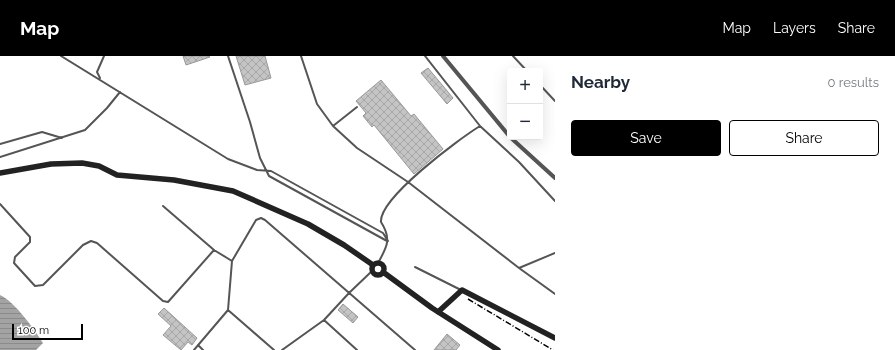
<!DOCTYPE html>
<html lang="en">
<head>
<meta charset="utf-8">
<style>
  body { margin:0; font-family:Raleway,sans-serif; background:#f6f6f7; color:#1f2937 }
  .controls { position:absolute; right:12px; top:12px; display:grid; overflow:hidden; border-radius:4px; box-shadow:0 4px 16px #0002 }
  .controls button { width:36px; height:36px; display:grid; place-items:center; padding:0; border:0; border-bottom:1px solid #e0e1e3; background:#fff; color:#1f2937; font:20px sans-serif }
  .scale { position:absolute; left:12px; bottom:10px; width:71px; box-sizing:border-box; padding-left:4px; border:2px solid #000; border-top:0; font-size:11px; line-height:14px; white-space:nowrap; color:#000; -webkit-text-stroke:3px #fff; paint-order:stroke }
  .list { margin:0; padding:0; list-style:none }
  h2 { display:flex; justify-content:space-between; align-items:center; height:52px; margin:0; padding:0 16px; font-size:17px }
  h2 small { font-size:13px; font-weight:400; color:#747a83 }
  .actions { display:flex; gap:8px; padding:12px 16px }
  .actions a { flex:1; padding:9px 0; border:1px solid #000; border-radius:4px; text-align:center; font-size:14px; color:#000 }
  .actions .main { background:#000; color:#fff }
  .map { position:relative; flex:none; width:555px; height:294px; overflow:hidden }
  header { display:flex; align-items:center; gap:24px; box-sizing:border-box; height:56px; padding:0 20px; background:#000; color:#fff }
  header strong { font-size:19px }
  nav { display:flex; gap:22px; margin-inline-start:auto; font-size:14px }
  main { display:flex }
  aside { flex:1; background:#fff }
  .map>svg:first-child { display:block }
  .water { fill:url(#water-rules) }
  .building { fill:url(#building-cross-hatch); stroke:#999 }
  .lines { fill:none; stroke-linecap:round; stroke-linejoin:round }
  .lane { stroke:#555; stroke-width:2 }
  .street { stroke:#555; stroke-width:4 }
  .secondary { stroke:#222; stroke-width:5.5 }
  .rail { stroke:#000; stroke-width:1.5; stroke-dasharray:6 2 1 2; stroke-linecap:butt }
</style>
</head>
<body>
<header>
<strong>Map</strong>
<nav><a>Map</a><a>Layers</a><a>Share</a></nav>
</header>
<main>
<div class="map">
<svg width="555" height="294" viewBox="0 0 555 294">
  <defs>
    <pattern id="water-rules" width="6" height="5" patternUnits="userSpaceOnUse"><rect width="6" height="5" fill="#a3a3a3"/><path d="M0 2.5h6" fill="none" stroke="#8b8b8b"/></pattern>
    <pattern id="building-cross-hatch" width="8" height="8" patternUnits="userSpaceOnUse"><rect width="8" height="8" fill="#c4c4c4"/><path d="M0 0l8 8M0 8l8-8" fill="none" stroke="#a7a7a7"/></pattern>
  </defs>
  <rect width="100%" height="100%" fill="#fff"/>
  <path class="water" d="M 0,239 C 15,246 34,273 43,287 L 36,294 L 0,294 Z"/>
  <path class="building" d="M 183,0 L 209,0 L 210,1 L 186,9 Z
    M 236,0 L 265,0 L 271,22 L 245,29 Z
    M 428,12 L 453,42 L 447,48 L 421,17 Z
    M 381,24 L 411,60 L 414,58 L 443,93 L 414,118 L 374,69 L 372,71 L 363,60 L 366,57 L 356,45 Z
    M 343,248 L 358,261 L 353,267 L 338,254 Z
    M 164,252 L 197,282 L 192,289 L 188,286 L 181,294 L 163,279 L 171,270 L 158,258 Z
    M 447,278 L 460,289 L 456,294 L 434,294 Z"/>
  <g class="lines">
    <path class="lane" d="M 61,0 L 228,103 L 257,114 L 271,115 L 383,177 L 388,185
      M 228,0 L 250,66 L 260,102 L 269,120 L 387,185
      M 301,0 L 317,48 L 333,70 L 357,92 L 408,126 L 519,212 L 555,197
      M 425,0 L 480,70
      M 513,0 L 527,15
      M 100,22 L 97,16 L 104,0
      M 540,29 L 555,45
      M 333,70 L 357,51
      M 0,88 L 42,76 L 62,82
      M 0,101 L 85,74 L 107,52 L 120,36
      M 0,148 L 30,181 L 30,186 L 15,201 L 14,207 L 35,230 L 43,229 L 83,189 L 91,185 L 97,187 L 163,245 L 168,246 L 214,194
      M 163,150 L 214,194 L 232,205
      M 378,207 C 387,191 392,183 381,166 C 379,142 459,83 480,70 L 519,106 L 555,145
      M 415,211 L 461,234
      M 519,212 L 555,238
      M 228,254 L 232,205 L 256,164 L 261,162 L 265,164 L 415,294
      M 198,289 L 203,294
      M 194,294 L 228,254 L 274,294
      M 282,294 L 324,264
      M 357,294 L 324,264 L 349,237 L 372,215"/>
    <path class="street" d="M 443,0 L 510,81
      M 510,81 L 555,122"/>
    <path class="secondary" d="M 0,117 L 51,108 L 82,107 L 99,110 L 117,119 L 174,124 L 233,135 L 308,168 L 344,189 L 373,209
      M372 213a6 6 0 1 1 12 0a6 6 0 1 1-12 0Z
      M 383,216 L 432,252 L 498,294
      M 438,256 L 462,234 L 555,282"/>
    <path class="rail" d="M 468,243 L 553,294"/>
  </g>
</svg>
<div class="controls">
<button>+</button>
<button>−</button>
</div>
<div class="scale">100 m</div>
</div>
<aside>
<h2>Nearby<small>0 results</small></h2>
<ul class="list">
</ul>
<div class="actions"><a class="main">Save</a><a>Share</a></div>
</aside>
</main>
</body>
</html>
